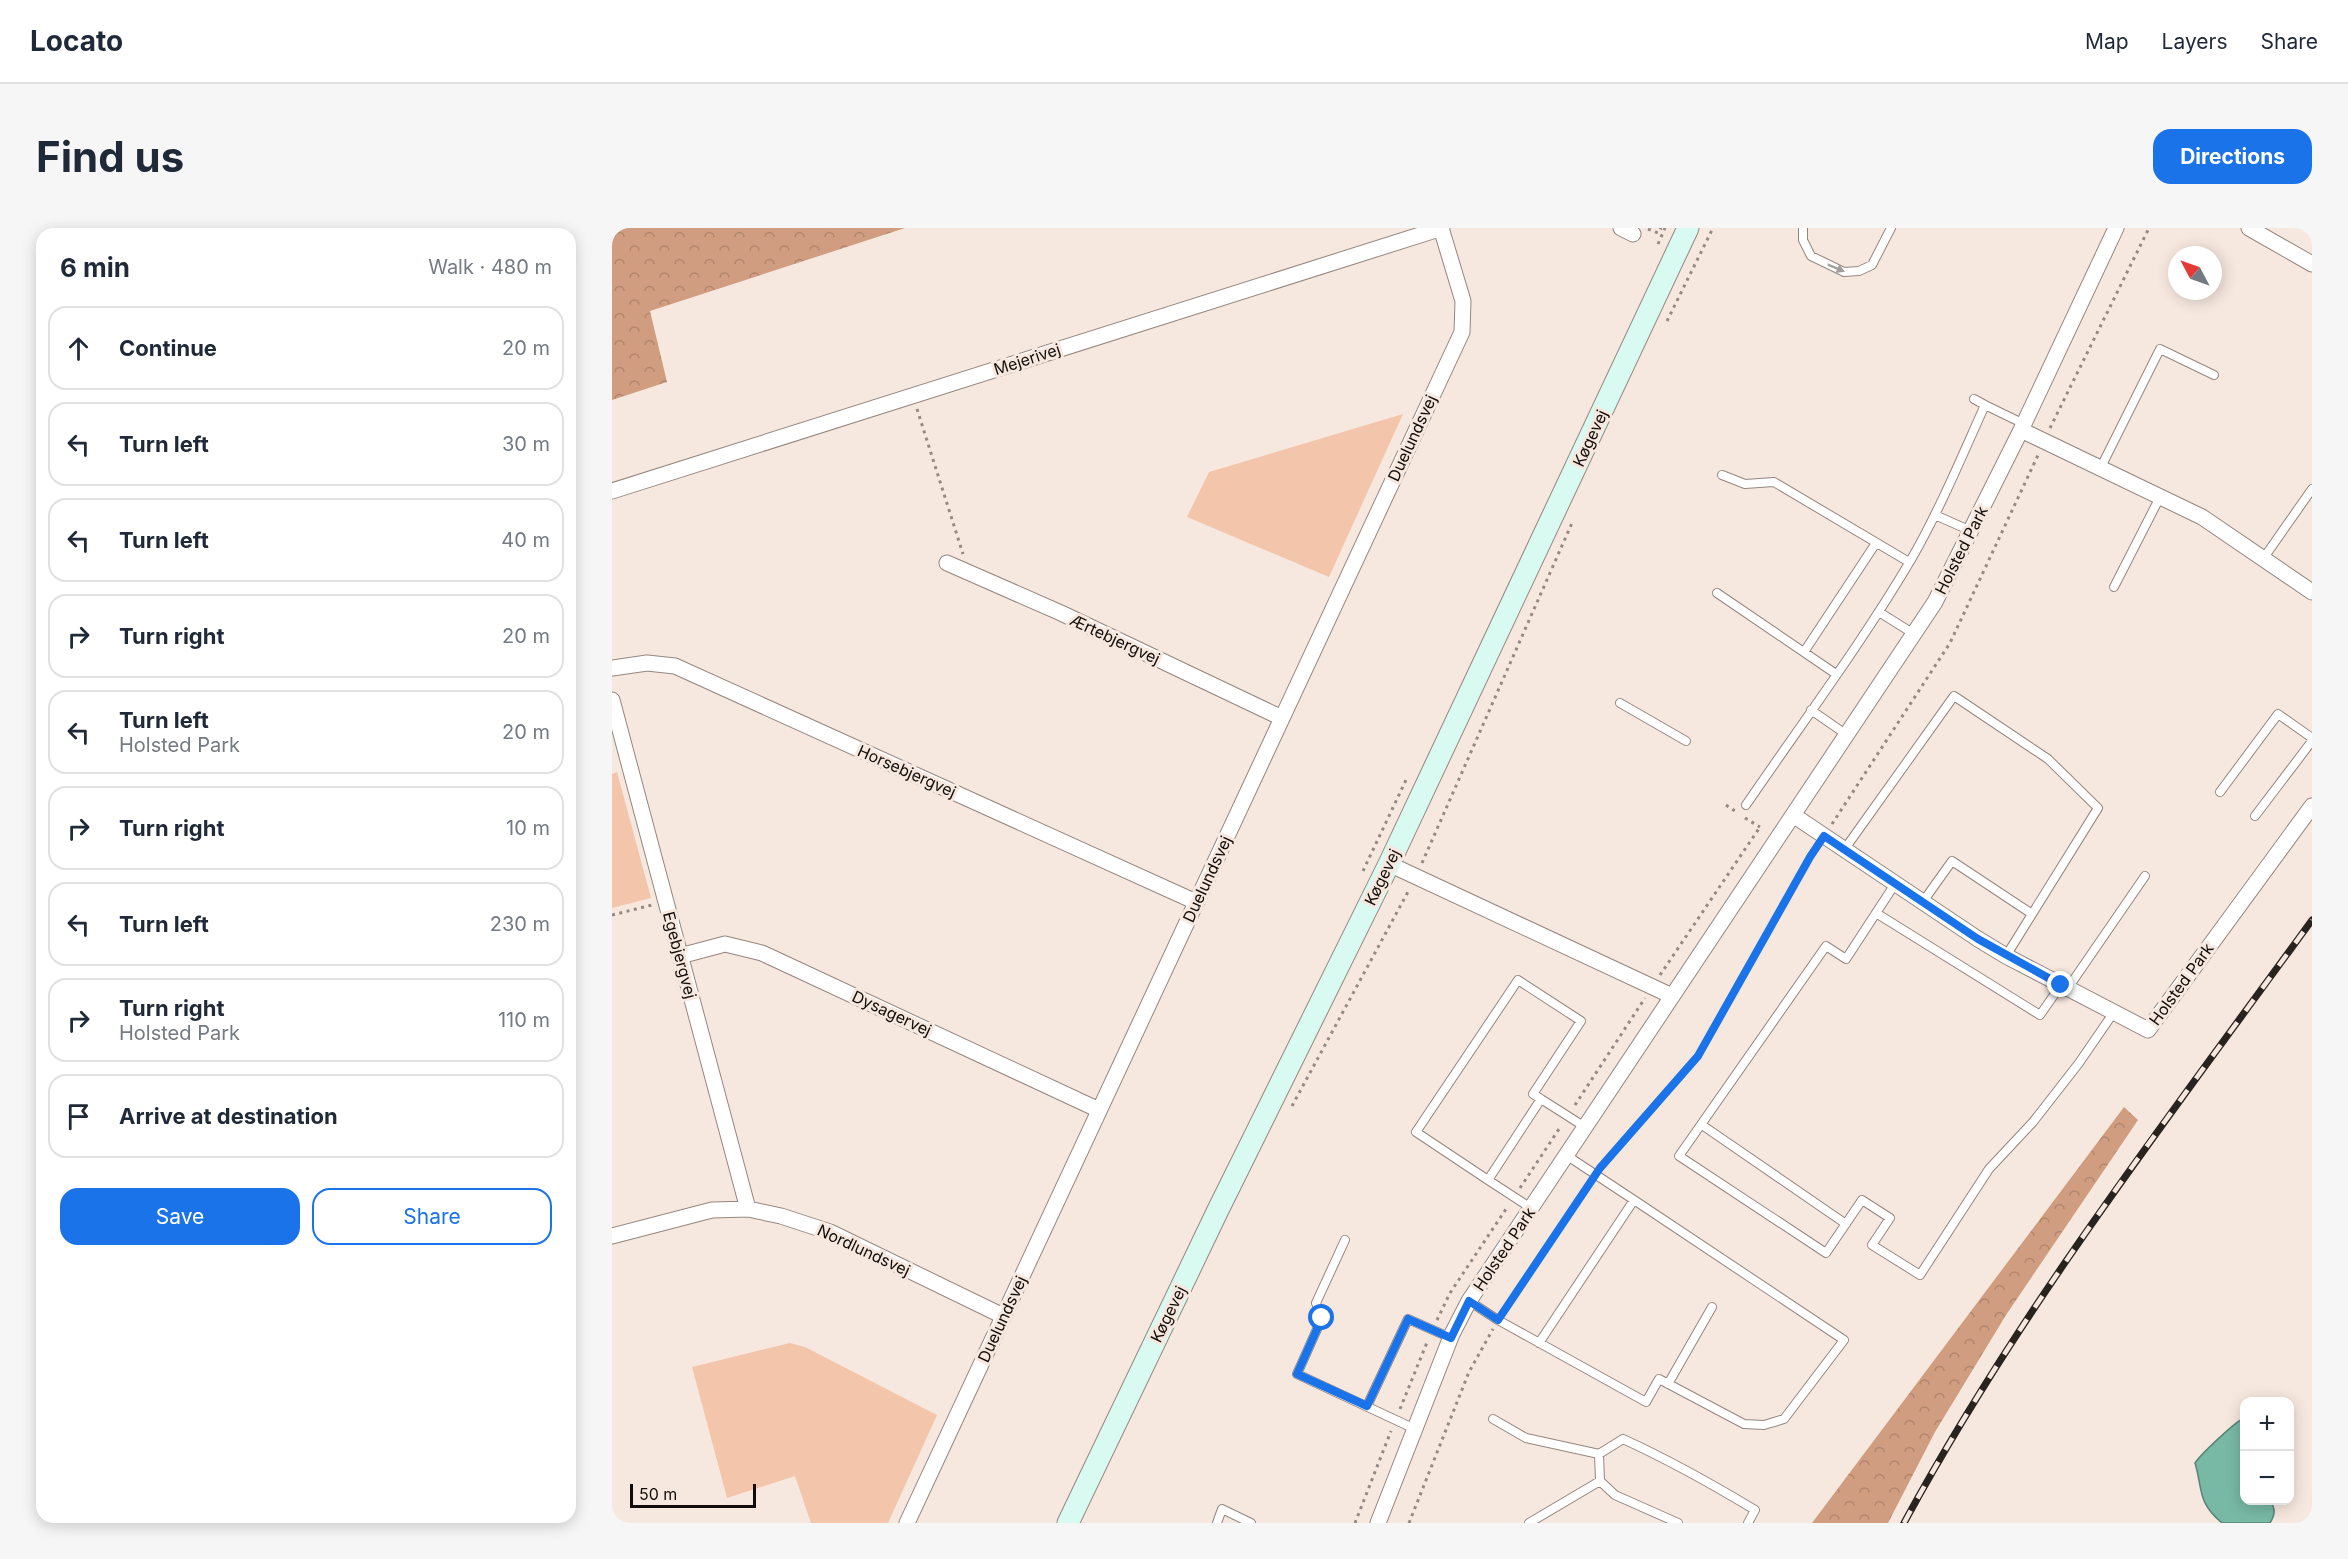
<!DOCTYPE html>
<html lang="en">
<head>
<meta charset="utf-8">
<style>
  body { margin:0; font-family:Inter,sans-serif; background:#f6f6f7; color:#1f2937 }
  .controls { position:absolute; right:18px; bottom:18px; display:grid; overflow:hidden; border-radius:12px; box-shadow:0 3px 15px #0003 }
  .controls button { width:54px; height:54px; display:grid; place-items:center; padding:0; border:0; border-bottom:2px solid #e0e1e3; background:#fff; color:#1f2937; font:30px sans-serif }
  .compass { position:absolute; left:1556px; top:18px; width:54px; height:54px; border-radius:50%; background:#fff; box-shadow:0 3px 15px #0003; rotate:311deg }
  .scale { position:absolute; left:18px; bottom:15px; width:126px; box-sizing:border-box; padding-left:6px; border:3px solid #120d0a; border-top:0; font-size:16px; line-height:21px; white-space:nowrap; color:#120d0a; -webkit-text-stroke:4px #f7e8df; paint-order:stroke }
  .stop { position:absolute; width:18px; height:18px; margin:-14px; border:4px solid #1a73e8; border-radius:50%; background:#fff }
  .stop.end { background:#1a73e8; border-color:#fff; box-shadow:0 2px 6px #0008 }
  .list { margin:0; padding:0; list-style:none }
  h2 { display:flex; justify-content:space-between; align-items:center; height:78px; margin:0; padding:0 24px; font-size:26px }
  h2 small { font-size:20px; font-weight:400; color:#747a83 }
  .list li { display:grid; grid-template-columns:39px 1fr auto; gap:18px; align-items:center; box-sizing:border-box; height:84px; margin:0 12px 12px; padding:0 12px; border:2px solid #e0e1e3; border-radius:18px }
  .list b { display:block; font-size:22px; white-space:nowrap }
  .list p { margin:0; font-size:20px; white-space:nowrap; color:#747a83 }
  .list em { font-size:20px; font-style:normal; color:#747a83 }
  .actions { display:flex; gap:12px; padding:18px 24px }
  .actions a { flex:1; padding:14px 0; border:2px solid #1a73e8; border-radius:18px; text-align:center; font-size:21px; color:#1a73e8 }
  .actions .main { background:#1a73e8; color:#fff }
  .icon { flex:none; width:33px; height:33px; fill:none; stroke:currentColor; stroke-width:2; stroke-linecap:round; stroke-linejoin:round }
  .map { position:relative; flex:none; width:1700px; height:1295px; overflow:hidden; border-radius:18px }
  header { display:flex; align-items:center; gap:36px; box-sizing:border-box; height:84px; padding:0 30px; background:#fff; border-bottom:2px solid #e0e1e3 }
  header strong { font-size:28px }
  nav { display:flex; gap:33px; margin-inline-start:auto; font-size:21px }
  .intro { display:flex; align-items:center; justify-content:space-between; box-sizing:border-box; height:144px; padding:0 36px }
  h1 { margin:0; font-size:42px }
  .button { padding:15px 27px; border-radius:18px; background:#1a73e8; color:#fff; font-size:21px; font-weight:700 }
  main { display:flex; gap:36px; padding:0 36px }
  aside { flex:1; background:#fff; border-radius:18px; box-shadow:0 3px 15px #0003 }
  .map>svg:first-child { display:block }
  .grass { fill:#f3c5ab }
  .forest { fill:url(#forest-crowns) }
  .water { fill:#78b9a5; stroke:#598576; stroke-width:1.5 }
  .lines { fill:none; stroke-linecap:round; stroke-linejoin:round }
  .lane-casing { stroke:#94867f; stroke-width:10 }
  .street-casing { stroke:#94867f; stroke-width:17 }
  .secondary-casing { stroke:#94867f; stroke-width:23 }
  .path { stroke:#948983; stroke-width:3; stroke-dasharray:3 4.5; stroke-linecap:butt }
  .lane { stroke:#fff; stroke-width:8 }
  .street { stroke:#fff; stroke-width:15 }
  .secondary { stroke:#d9faf0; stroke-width:21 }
  .rail-casing { stroke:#292320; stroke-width:7 }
  .rail { stroke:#f7e8df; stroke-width:4.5; stroke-dasharray:14; stroke-linecap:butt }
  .oneway { fill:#a09e9d }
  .route { stroke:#1a73e8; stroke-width:8 }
  .labels { text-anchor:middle; stroke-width:6; stroke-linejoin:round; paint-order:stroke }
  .street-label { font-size:16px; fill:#120d0a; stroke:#f7e8df }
</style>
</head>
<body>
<header>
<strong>Locato</strong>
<nav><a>Map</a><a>Layers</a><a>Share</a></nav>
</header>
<div class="intro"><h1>Find us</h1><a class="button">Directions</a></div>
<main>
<aside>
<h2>6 min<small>Walk · 480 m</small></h2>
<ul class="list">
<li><svg class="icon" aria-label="ahead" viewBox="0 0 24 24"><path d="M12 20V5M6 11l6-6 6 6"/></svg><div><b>Continue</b></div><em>20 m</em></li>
<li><svg class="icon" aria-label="left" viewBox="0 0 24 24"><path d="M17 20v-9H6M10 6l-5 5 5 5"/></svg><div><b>Turn left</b></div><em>30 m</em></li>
<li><svg class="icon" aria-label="left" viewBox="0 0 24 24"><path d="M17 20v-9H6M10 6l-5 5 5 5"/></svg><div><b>Turn left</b></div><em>40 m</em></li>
<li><svg class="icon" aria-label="right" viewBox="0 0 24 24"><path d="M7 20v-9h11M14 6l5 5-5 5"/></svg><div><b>Turn right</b></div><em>20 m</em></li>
<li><svg class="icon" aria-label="left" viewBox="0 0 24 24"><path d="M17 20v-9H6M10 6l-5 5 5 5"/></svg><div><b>Turn left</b><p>Holsted Park</p></div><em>20 m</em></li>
<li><svg class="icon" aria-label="right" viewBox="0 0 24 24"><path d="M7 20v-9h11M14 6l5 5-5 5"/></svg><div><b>Turn right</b></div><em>10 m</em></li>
<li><svg class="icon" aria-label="left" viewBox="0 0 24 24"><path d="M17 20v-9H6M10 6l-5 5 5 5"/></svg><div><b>Turn left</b></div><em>230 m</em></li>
<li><svg class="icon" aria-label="right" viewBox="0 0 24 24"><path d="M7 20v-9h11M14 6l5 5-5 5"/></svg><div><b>Turn right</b><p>Holsted Park</p></div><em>110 m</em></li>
<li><svg class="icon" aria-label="arrive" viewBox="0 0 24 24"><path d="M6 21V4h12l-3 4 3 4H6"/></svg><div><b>Arrive at destination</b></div></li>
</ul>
<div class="actions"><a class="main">Save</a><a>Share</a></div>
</aside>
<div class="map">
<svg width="1700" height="1295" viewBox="0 0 1700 1295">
  <defs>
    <pattern id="forest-crowns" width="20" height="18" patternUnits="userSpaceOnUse" patternTransform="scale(1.5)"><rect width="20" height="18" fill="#d09d80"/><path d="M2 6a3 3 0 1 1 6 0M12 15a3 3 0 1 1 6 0" fill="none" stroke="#b2866d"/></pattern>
  </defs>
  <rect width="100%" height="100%" fill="#f7e8df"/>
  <path class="grass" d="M 791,186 L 717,349 L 575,289 L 597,244 Z
    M 5,544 L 39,670 L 0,680 L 0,546 Z
    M 178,1115 L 193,1119 L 325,1187 L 276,1295 L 199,1295 L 183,1248 L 115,1270 L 80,1139 Z"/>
  <path class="forest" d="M 0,0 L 293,0 L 38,83 L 55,154 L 0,172 Z
    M 1512,879 L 1526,892 L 1394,1087 L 1323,1204 L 1276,1295 L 1200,1295 Z"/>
  <path class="water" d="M 1632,1190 L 1632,1272 L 1658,1273 C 1664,1281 1663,1287 1658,1295 L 1610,1295 C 1585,1274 1591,1262 1583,1235 C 1589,1226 1623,1194 1632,1190 Z"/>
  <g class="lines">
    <g class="lane-casing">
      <path id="lane" d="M 1191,0 L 1191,12 L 1199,28 L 1232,44 L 1247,43 L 1260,37 L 1279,0
        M 1362,171 L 1373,177
        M 1488,241 L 1548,121 L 1602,147
        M 1110,247 L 1133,256 L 1162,254 L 1297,334
        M 1323,287 L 1359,303
        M 1651,331 L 1700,261
        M 1502,359 L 1548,269
        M 1105,365 L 1224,446
        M 1267,384 L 1302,406
        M 1192,424 L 1264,315
        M 1008,475 L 1074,513
        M 1199,482 L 1235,507
        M 1608,564 L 1666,486 L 1700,510
        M 1134,577 C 1190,495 1250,415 1300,330 C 1328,281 1350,228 1373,177 L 1412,196
        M 1643,588 L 1700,513
        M 1232,622 L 1342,468 L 1436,531 L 1486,580 L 1394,728
        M 1283,656 L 1264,685 L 1428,787 L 1449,757
        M 1310,675 L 1340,633 L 1420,686
        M 1264,685 L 1234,731 L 1214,718 L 1067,928 L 1214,1025 L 1250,972 L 1278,990 L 1260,1017 L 1308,1047 L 1377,941 L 1421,894 L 1467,835 L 1502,784
        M 1456,760 L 1533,648
        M 1090,897 L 1234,996
        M 876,952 L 804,904 L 906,752 L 969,793 L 921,866 L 929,871
        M 919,980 L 876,952 L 929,871 L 973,899
        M 733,1012 L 704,1075 L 710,1090 L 685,1146 L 803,1201
        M 857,1073 L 886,1092 L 1034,1174 L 1047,1151 L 1132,1196 L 1152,1197 L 1172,1191 L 1232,1112 L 1022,972
        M 927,1115 L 1022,972 L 954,927
        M 1056,1156 L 1100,1079
        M 755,1178 L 796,1091 L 839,1110
        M 881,1191 L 914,1210 L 987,1226 L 988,1253 L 917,1295
        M 987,1226 L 1011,1211 C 1057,1232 1100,1256 1143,1282 L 1136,1295
        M 988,1253 L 1003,1267 L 1066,1295
        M 605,1295 L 610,1281 L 639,1295"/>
    </g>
    <g class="street-casing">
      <path id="street" d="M 1009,0 L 1021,6
        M 1637,0 L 1700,36
        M 1409,202 L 1590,289 L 1700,364
        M 0,263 L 830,0
        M 335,335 L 449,385 L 670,490
        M 0,440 L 35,435 L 63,438 L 584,674
        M 0,472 L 136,981
        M 1181,587 L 1366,711 L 1394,728 L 1536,802 L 1700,578
        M 777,636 L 1060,768
        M 68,728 L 113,716 L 150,725 L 487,882
        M 0,1008 L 100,982 L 136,981 L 169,988 L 218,1004 L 391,1088
        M 295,1295 L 850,104 L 851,73 L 829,0
        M 766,1295 L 840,1106 L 857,1073 L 1323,374 L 1409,202 L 1504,0"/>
    </g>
    <g class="secondary-casing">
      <path id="secondary" d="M 456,1295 L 606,982 L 777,636 L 1076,0"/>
    </g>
    <path class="path" d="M 1036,1 L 1046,5 L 1049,0
      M 1046,16 L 1053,0
      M 1055,93 L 1101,0
      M 305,181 L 351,326
      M 1438,200 L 1537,0
      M 1114,577 L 1123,583
      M 1133,590 L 1148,599
      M 1220,596 L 1338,415 L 1427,225
      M 810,635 L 960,295
      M 751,643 L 794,552
      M 0,687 L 40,677
      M 1048,747 L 1148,599
      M 963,877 L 1033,770
      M 680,878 L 797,662
      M 990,938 L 1086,828 L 1205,619
      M 908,960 L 949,898
      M 893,1082 L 978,956
      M 825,1092 L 838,1065 L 896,978
      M 788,1181 L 816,1112
      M 743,1295 L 779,1203
      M 797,1295 L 857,1144 L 881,1101"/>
    <use href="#lane" class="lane"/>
    <use href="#street" class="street"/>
    <use href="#secondary" class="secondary"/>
    <g class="rail-casing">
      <path id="rail" d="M 1292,1295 C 1408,1081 1557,889 1700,692"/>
    </g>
    <use href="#rail" class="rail"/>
  </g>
  <defs><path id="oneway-solid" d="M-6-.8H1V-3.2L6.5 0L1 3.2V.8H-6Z" transform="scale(1.5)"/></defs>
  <use class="oneway" href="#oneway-solid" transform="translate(1224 40) rotate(23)"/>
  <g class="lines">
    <path class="route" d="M 710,1090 L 685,1146 L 755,1178 L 796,1091 L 839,1110 L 857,1073 L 886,1092 L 988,940 L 1086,828 L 1198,629 L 1212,608 L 1366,711 L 1449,757"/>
  </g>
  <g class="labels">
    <g class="street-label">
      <text transform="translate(415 131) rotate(-18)" y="6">Mejerivej</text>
      <text transform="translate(800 210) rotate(-65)" y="6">Duelundsvej</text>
      <text transform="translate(978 210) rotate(-65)" y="6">Køgevej</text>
      <text transform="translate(1349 322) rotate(-63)" y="6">Holsted Park</text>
      <text transform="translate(503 411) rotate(25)" y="6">Ærtebjergvej</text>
      <text transform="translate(295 543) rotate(24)" y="6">Horsebjergvej</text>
      <text transform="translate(770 649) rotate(-64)" y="6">Køgevej</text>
      <text transform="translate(595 651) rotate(-65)" y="6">Duelundsvej</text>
      <text transform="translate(68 727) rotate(75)" y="6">Egebjergvej</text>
      <text transform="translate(1569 756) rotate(-54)" y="6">Holsted Park</text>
      <text transform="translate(280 785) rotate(25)" y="6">Dysagervej</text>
      <text transform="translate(892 1021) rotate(-56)" y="6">Holsted Park</text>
      <text transform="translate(252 1022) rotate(25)" y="6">Nordlundsvej</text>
      <text transform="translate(556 1086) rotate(-64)" y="6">Køgevej</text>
      <text transform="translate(390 1091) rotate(-65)" y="6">Duelundsvej</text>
    </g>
  </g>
</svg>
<div class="controls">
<button>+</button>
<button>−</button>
</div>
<svg class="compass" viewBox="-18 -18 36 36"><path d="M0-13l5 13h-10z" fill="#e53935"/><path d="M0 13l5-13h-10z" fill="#747a83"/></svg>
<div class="scale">50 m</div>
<div class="stop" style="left:710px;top:1090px"></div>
<div class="stop end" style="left:1449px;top:757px"></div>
</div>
</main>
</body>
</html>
